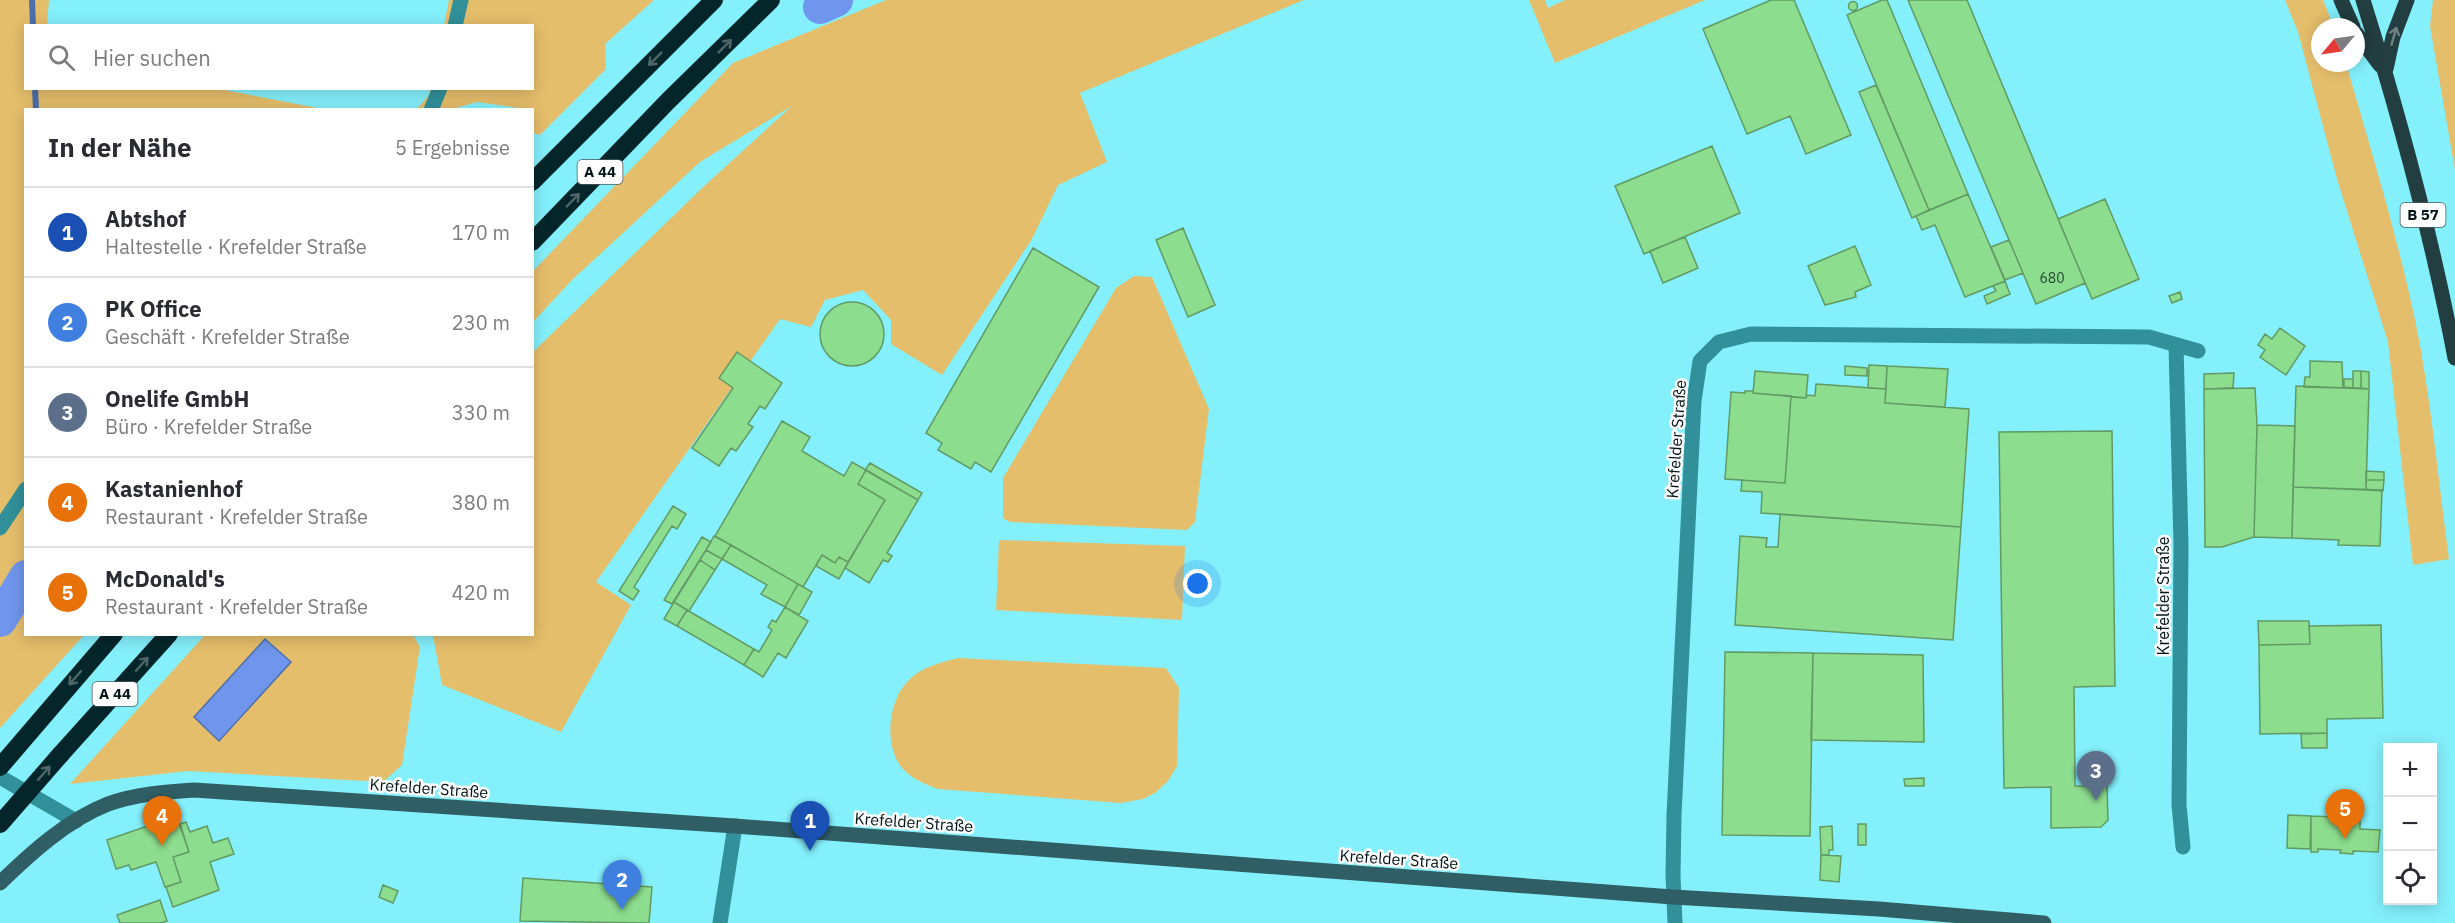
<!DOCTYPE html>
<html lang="de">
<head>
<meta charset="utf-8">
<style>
  body { margin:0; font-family:"IBM Plex Sans",sans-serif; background:#f7f7f7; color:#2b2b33 }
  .controls { position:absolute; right:18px; bottom:18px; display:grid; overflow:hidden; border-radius:0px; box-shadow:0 3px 15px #0003 }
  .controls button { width:54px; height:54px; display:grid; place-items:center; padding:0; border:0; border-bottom:2px solid #e1e1e2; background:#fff; color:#2b2b33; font:30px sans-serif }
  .compass { position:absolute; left:2311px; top:18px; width:54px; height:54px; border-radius:50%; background:#fff; box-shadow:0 3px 15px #0003; rotate:241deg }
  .you { position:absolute; left:1198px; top:584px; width:21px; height:21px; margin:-15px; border:4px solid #fff; border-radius:50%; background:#1a73e8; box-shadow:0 0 0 9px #1a73e833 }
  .badge { display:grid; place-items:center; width:39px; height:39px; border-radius:50%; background:#c73839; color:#fff; font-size:20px; font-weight:700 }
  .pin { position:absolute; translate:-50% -50px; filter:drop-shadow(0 2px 3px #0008) }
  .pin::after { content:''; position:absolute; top:32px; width:21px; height:18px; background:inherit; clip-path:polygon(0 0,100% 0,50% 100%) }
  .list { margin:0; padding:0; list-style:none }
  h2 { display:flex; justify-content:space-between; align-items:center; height:78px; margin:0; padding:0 24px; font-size:26px }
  h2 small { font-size:20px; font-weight:400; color:#7c7c81 }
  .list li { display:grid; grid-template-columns:39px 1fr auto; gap:18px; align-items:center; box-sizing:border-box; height:90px; padding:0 24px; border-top:2px solid #e1e1e2 }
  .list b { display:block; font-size:22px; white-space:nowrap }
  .list p { margin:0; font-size:20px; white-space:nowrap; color:#7c7c81 }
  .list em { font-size:20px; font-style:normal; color:#7c7c81 }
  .icon { flex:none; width:33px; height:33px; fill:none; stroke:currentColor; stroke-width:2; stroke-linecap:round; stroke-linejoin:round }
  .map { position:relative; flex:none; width:2455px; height:923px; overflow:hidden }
  .search { position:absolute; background:#fff; box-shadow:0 3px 15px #0003; left:24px; top:24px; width:510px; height:66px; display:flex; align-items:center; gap:15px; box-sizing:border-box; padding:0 21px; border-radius:0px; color:#7c7c81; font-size:22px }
  .panel { position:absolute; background:#fff; box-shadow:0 3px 15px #0003; left:24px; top:108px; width:510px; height:528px; border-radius:0px }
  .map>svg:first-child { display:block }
  .green { fill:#e5be6b; fill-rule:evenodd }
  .water { fill:#6f96ec; stroke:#4e6fac; stroke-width:1.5 }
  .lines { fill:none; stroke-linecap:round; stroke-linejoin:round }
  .stream { stroke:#4e6fac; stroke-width:6 }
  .river { stroke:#6f96ec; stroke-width:34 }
  .building { fill:#8ddd8f; stroke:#619a63; stroke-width:1.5 }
  .street { stroke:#31909a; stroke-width:15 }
  .secondary { stroke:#2f5f65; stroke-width:15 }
  .primary { stroke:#233e41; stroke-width:15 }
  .highway { stroke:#04262a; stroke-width:18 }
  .highway-bridge { stroke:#04262a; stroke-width:18 }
  .oneway { stroke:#6f8183 }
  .oneway2 { stroke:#4f6669 }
  .labels { text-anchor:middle; stroke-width:5; stroke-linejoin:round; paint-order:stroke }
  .number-label { font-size:14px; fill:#234634 }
  .shield { fill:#fdfdfd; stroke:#4c595b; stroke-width:1.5 }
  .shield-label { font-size:15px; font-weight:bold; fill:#001316 }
  .street-label { font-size:16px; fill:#001316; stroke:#fdfdfd }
</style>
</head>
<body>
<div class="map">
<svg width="2455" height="923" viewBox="0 0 2455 923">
  <rect width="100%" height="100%" fill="#84f0fc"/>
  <path class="green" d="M 0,0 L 49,0 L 47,25 L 26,26 L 26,88 L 219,89 L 323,109 L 26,110 L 25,561 L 0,608 Z
    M 449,0 L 654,0 L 605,44 L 606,69 L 540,135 L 533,133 L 532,110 L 477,102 L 452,109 L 416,110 L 429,95 L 430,89 L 532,88 L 532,26 L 444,25 Z
    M 886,0 L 1304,0 L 1080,93 L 1107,162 L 1058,185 L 1032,239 L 942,375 L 891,344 L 891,320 L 863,290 L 825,300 L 811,327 L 780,319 L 596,582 L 631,605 L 561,732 L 442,685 L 433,635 L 532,634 L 533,352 L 701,189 L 792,106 L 700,162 L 572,280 L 533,322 L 533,271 L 733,63 Z
    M 1529,0 L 1545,0 L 1548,8 L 1565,0 L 1705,0 L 1555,63 Z
    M 2285,0 L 2323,0 L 2334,27 L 2320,27 L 2320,63 L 2346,63 C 2368,140 2392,218 2410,297 C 2430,382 2437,472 2449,559 L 2413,565 L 2388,342 L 2337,179 L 2298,32 Z
    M 2433,0 L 2455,0 L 2455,170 L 2430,26 Z
    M 1134,276 L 1152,277 L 1209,409 L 1195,522 L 1187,530 L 1010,522 L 1003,518 L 1003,478 L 1116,288 Z
    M 999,540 L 1185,546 L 1182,620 L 996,610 Z
    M 25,596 L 26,634 L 84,635 L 0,728 L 0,635 Z
    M 205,635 L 413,635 L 420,647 L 402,765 L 383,782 L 188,771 L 70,784 ZM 265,640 L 290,663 L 219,740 L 194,717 Z
    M 958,658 L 1166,668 L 1179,688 L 1177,766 L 1168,781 L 1155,793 L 1143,799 L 1121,803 L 938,789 C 925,784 912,779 902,768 C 883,744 888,698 911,678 C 924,666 941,663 958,658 Z"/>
  <path class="water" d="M 265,639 L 291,662 L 219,741 L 194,717 Z"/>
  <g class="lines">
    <path class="stream" d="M 32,0 L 33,26
      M 35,88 L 36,110"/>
    <path class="river" d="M 820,7 L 836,0
      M 0,620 L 26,577"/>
  </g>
  <path class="building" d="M 1771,0 L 1794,0 L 1851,135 L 1806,154 L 1790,116 L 1747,134 L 1703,29 Z
    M 1882,0 L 1887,0 L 1968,194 L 1929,210 L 1847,15 Z
    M 1908,0 L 1967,0 L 2085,283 L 2036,304 Z
    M1848.5 6a4.5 4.5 0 1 1 9 0a4.5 4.5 0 1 1-9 0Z
    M 1876,85 L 1929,210 L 1912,218 L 1859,92 Z
    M 1712,146 L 1740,213 L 1644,254 L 1615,186 Z
    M 1968,194 L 2005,281 L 1965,297 L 1935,225 L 1922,230 L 1916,216 Z
    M 2105,199 L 2139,279 L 2092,299 L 2058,219 Z
    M 1183,228 L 1215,305 L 1188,317 L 1156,240 Z
    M 1685,237 L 1698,268 L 1663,283 L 1650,251 Z
    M 2009,240 L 2023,273 L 2005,280 L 1991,247 Z
    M 1855,246 L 1871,285 L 1855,292 L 1856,297 L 1825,305 L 1808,266 Z
    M 1033,248 L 1099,287 L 991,472 L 975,462 L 971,469 L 938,450 L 942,443 L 926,433 Z
    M 2005,281 L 2010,294 L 1987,304 L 1984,296 L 1996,291 L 1993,286 Z
    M 2180,292 L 2182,299 L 2172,303 L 2169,296 Z
    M820 334a32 32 0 1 1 64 0a32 32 0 1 1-64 0Z
    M 2280,328 L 2305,346 L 2286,375 L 2260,357 L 2265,350 L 2258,345 L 2265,334 L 2272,339 Z
    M 737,352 L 782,383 L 765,409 L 760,406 L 748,424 L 753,427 L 736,451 L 731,448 L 719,466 L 692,448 L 733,388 L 719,378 Z
    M 2310,361 L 2342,362 L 2343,388 L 2304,387 L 2305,377 L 2310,377 Z
    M 1869,365 L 1887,366 L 1886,389 L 1868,388 Z
    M 1845,366 L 1867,368 L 1867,376 L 1845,375 Z
    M 1887,366 L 1948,369 L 1945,407 L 1885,403 Z
    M 1755,371 L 1808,375 L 1806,398 L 1753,393 Z
    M 2353,371 L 2361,371 L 2361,388 L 2353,388 Z
    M 2361,371 L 2369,372 L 2369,389 L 2361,388 Z
    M 2234,373 L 2233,388 L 2204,389 L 2204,374 Z
    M 2344,379 L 2353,379 L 2353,388 L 2344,387 Z
    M 1816,384 L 1886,389 L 1885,403 L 1969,409 L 1961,527 L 1761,513 L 1762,492 L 1741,491 L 1742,480 L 1725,479 L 1785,483 L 1791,397 L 1806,398 L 1807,395 L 1815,396 Z
    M 2296,386 L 2369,389 L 2366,490 L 2293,487 Z
    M 2255,388 L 2257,425 L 2254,537 L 2222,547 L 2205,547 L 2204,389 Z
    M 1745,391 L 1753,391 L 1753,393 L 1791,396 L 1785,483 L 1725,479 L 1731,392 L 1745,393 Z
    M 782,421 L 810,437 L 802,451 L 844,476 L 852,462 L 866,470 L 858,484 L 885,500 L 848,562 L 839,557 L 835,563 L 822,555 L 803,587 L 715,536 Z
    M 2257,425 L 2295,426 L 2292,538 L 2254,537 Z
    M 2112,431 L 2115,686 L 2074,687 L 2075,786 L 2107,786 L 2108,820 L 2101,827 L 2051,828 L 2051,787 L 2004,788 L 1999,432 Z
    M 870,463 L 922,493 L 918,500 L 865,470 Z
    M 866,470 L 918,500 L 887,553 L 892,556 L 888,562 L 883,560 L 869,583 L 845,568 L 885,500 L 858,484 Z
    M 2366,471 L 2384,472 L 2384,480 L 2366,480 Z
    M 2366,480 L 2384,480 L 2383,491 L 2366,490 Z
    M 2293,487 L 2382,490 L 2380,546 L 2338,545 L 2339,540 L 2292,538 Z
    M 673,506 L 686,514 L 677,529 L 672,526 L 634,587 L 639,591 L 633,600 L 619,591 Z
    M 1780,514 L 1961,527 L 1953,640 L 1735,625 L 1740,536 L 1767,538 L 1766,547 L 1778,547 Z
    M 714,536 L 731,545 L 722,559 L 706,550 Z
    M 702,537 L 711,542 L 672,604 L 664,600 Z
    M 731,545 L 798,584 L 785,607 L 761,594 L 767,585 L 722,559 Z
    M 706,550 L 722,559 L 715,570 L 700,560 Z
    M 822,555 L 835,563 L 839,557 L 848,562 L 839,579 L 816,566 Z
    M 700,560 L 715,570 L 689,611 L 674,602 Z
    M 798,584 L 812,592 L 799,615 L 785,607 Z
    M 674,602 L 687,610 L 677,626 L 664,619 Z
    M 785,607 L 808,621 L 786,658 L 778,653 L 763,677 L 744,665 L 754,649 L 759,652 L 772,630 L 768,627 L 772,620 L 776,622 Z
    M 687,610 L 754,649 L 744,665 L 677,626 Z
    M 2258,621 L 2309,621 L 2310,644 L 2259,645 Z
    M 2381,625 L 2383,718 L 2327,719 L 2327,733 L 2260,734 L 2259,645 L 2310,644 L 2309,626 Z
    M 1725,652 L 1813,653 L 1810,836 L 1722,835 Z
    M 1813,653 L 1923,655 L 1924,742 L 1811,740 Z
    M 2327,733 L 2327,748 L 2302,748 L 2301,734 Z
    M 1924,778 L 1924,786 L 1905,786 L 1904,779 Z
    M 2288,815 L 2311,816 L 2310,849 L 2287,848 Z
    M 2311,816 L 2360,818 L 2360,829 L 2380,830 L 2378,852 L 2353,851 L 2353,854 L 2340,853 L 2341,850 L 2318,849 L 2318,852 L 2311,852 Z
    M 162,821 L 165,828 L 179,823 L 189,852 L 173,857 L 181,882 L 165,887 L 156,862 L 131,870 L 129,865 L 116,869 L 107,840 Z
    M 186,822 L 190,832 L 207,826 L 213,843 L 228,838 L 234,854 L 210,862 L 219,890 L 173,907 L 166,887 L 181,882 L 173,857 L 189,852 L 180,824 Z
    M 1858,824 L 1866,824 L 1866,845 L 1858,845 Z
    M 1832,826 L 1833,850 L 1829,850 L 1829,855 L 1821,855 L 1820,827 Z
    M 1821,855 L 1841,856 L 1839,882 L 1820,880 Z
    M 523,878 L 652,887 L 649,923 L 520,921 Z
    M 383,885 L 398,891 L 393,903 L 379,897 Z
    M 160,900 L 167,921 L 161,923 L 120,923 L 117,915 Z"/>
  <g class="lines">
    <path class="street" d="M 455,26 L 461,0
      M 431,110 L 440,88
      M 2176,345 L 2181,545 L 2179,805 L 2183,847
      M 0,528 L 26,489
      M 0,777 L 76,821
      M 720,923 L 735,826
      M 1675,923 L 1673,875 L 1674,815 L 1694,401 L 1700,361 L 1719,342 L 1751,334 L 2149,337 L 2198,351"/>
    <path class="secondary" d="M 0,883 C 31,853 67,820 108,804 C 136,794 165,792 194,790 L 735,826 L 1673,897 L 1879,909 L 2044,923"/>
    <path class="primary" d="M 2341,0 L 2353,27
      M 2363,0 C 2400,118 2432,237 2455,358
      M 2356,33 L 2380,65
      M 2386,69 L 2393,37 L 2407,0"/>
    <path class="highway" d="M 532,182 L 714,0
      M 532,242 L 668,101 L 771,0
      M 61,754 L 169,634
      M 0,767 L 114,634"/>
    <path class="highway-bridge" d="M 0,824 L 61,754"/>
  </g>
  <defs><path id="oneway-shaft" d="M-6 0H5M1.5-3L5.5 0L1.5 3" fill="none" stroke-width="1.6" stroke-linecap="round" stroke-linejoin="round" transform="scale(1.5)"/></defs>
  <use class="oneway" href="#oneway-shaft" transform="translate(2394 36) rotate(-74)"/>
  <g class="oneway2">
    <use href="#oneway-shaft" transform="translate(725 46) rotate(-45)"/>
    <use href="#oneway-shaft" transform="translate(655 59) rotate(135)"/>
    <use href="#oneway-shaft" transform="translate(573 200) rotate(-46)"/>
    <use href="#oneway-shaft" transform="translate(142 664) rotate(-48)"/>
    <use href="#oneway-shaft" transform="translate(75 678) rotate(131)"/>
    <use href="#oneway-shaft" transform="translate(44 773) rotate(-49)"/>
  </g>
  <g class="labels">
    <g class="number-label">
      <text x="2052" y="283">680</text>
    </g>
    <g class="shield">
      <rect x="577.5" y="160" width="45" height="24" rx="4.5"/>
      <rect x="2400.5" y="203" width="45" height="24" rx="4.5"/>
      <rect x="92.5" y="682" width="45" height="24" rx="4.5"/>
    </g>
    <g class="shield-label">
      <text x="600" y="177">A 44</text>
      <text x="2423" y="220">B 57</text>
      <text x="115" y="699">A 44</text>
    </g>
    <g class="street-label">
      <text transform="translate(1676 439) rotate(-86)" y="6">Krefelder Straße</text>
      <text transform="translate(2163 596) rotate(-90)" y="6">Krefelder Straße</text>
      <text transform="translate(429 788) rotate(4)" y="6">Krefelder Straße</text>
      <text transform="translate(914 822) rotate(4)" y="6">Krefelder Straße</text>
      <text transform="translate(1399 859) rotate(4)" y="6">Krefelder Straße</text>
    </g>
  </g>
</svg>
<div class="controls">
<button>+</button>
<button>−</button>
<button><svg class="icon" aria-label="locate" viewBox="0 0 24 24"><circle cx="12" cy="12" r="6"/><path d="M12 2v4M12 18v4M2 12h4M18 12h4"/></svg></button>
</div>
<svg class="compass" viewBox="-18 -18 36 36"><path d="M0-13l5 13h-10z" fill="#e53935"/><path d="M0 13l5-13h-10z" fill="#7c7c81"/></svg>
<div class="you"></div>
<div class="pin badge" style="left:810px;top:851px;background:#1a4fb4">1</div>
<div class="pin badge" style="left:622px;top:910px;background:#3f7fe0">2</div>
<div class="pin badge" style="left:2096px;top:801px;background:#5c6f8a">3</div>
<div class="pin badge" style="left:162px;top:846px;background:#e8710a">4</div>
<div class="pin badge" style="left:2345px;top:839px;background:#e8710a">5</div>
<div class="search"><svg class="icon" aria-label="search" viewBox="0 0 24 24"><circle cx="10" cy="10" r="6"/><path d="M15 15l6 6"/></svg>Hier suchen</div>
<section class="panel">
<h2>In der Nähe<small>5 Ergebnisse</small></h2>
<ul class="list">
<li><span class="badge" style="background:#1a4fb4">1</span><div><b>Abtshof</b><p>Haltestelle · Krefelder Straße</p></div><em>170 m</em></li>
<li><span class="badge" style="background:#3f7fe0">2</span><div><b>PK Office</b><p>Geschäft · Krefelder Straße</p></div><em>230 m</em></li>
<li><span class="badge" style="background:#5c6f8a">3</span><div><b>Onelife GmbH</b><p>Büro · Krefelder Straße</p></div><em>330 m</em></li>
<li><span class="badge" style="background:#e8710a">4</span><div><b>Kastanienhof</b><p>Restaurant · Krefelder Straße</p></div><em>380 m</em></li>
<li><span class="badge" style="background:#e8710a">5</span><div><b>McDonald's</b><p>Restaurant · Krefelder Straße</p></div><em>420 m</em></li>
</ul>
</section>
</div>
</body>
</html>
